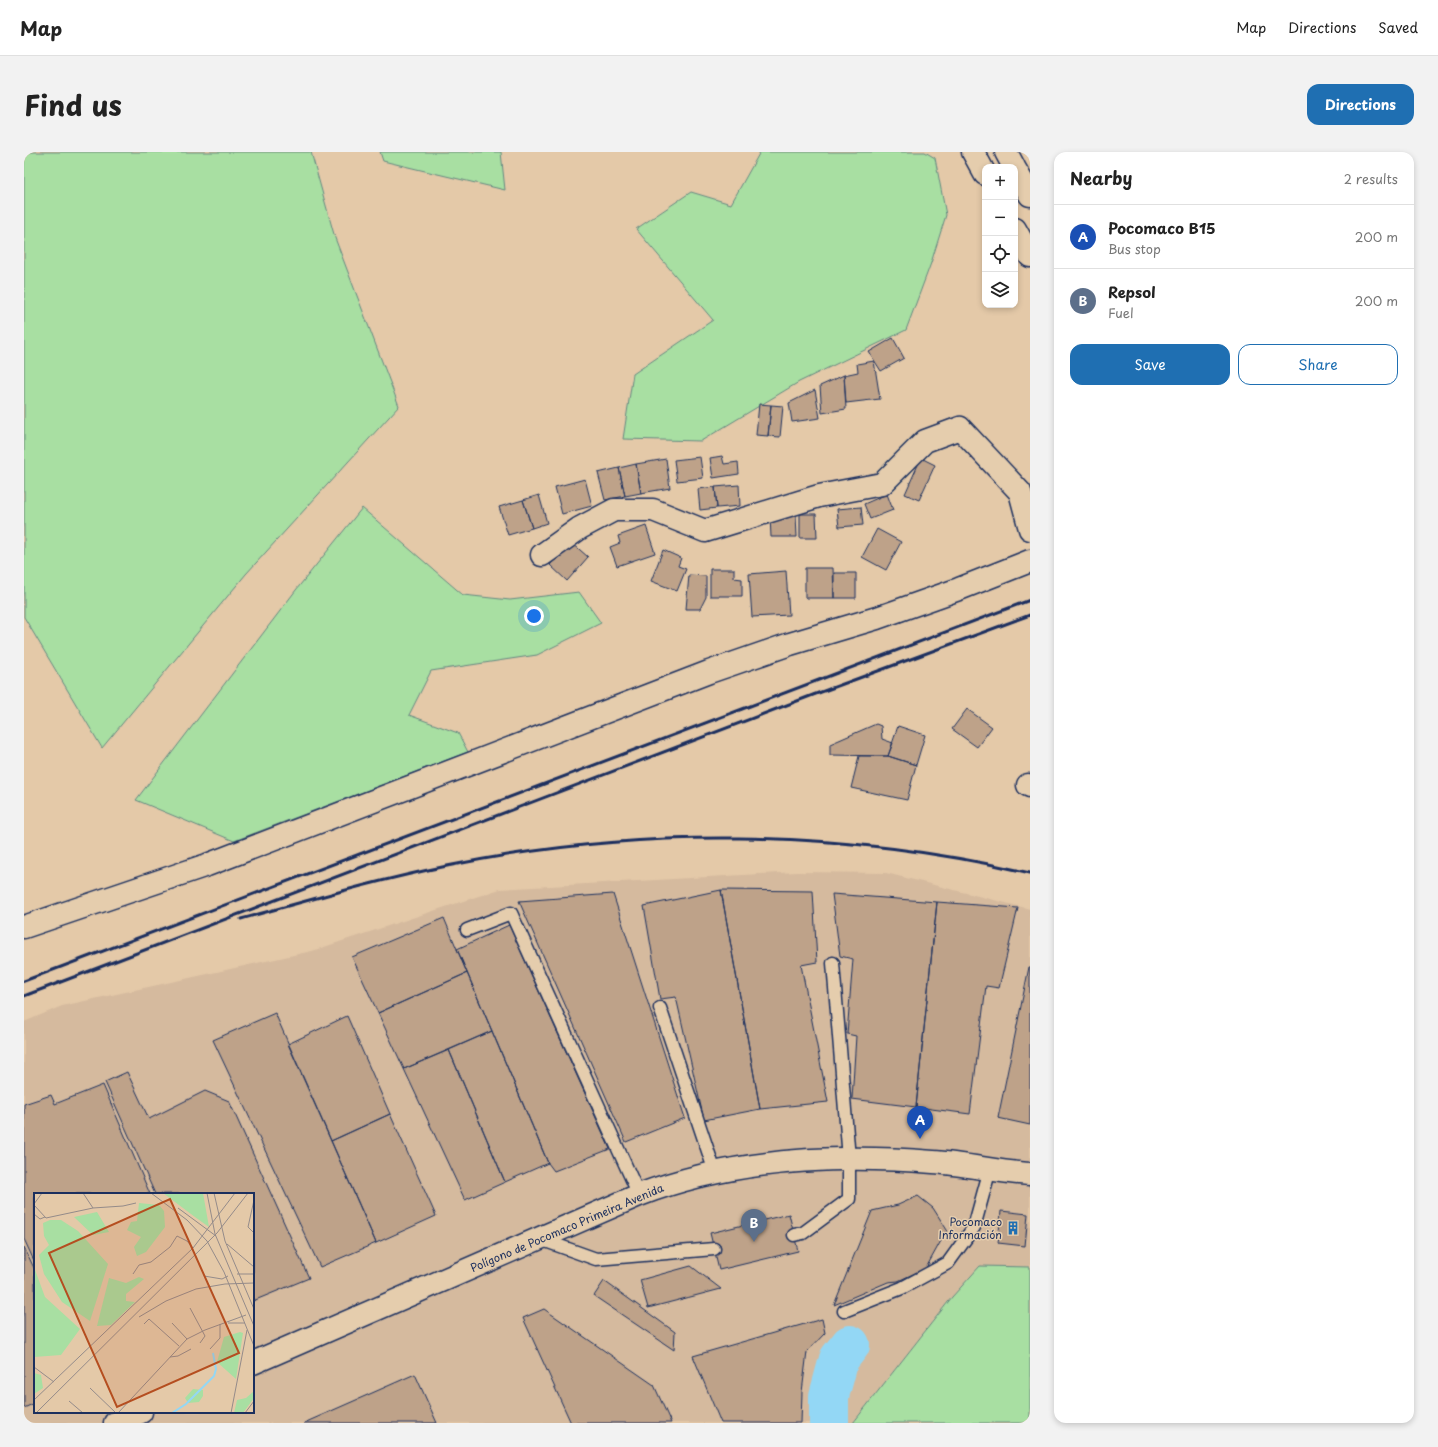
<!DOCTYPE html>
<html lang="en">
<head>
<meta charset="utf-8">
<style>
  body { margin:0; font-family:"Playpen Sans",sans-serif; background:#f2f2f2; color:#222 }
  .controls { position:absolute; right:12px; top:12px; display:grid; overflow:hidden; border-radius:8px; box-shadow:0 2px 6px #0003 }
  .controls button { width:36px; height:36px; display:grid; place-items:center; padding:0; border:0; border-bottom:1px solid #e0e0e0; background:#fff; color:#222; font:20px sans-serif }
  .you { position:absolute; left:510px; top:464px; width:14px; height:14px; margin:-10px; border:3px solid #fff; border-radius:50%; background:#1a73e8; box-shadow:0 0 0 6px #1a73e833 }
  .badge { display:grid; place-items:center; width:26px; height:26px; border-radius:50%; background:#1f6fb2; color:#fff; font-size:13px; font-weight:700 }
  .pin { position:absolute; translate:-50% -33px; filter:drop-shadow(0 1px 2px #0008) }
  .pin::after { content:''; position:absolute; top:21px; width:14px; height:12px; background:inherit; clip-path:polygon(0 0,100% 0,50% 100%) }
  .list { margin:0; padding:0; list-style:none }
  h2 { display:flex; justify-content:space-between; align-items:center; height:52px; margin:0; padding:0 16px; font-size:17px }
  h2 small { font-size:13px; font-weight:400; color:#767676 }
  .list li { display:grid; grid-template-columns:26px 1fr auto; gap:12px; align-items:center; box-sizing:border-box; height:64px; padding:0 16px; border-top:1px solid #e0e0e0 }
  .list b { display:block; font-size:15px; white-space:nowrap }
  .list p { margin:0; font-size:13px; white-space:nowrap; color:#767676 }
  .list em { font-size:13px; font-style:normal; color:#767676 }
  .actions { display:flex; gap:8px; padding:12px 16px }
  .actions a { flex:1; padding:9px 0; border:1px solid #1f6fb2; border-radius:12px; text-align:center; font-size:14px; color:#1f6fb2 }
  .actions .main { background:#1f6fb2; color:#fff }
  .icon { flex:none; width:22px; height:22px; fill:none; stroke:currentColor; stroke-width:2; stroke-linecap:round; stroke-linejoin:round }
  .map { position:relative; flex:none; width:1006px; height:1271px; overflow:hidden; border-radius:12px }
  header { display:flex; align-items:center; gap:24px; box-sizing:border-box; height:56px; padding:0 20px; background:#fff; border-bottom:1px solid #e0e0e0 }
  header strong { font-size:19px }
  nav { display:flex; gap:22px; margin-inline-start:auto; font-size:14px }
  .intro { display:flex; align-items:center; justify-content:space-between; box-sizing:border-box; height:96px; padding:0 24px }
  h1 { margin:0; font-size:28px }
  .button { padding:10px 18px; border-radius:12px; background:#1f6fb2; color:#fff; font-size:14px; font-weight:700 }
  main { display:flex; gap:24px; padding:0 24px }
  aside { flex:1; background:#fff; border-radius:12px; box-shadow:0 2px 6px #0003 }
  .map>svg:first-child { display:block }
  .built { fill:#d5ba9e; fill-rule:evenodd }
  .green { fill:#a8dfa2; stroke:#628780 }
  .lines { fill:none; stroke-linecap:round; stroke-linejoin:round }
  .river { stroke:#93d7f5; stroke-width:40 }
  .building { fill:#bea289; stroke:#1b2f5e }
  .lane-casing { stroke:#1b2f5e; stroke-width:15 }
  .street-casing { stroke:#1b2f5e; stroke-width:25 }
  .secondary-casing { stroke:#1b2f5e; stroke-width:25 }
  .highway-casing { stroke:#1b2f5e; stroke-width:25 }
  .lane { stroke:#e5cdad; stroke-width:12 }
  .street { stroke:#e5cdad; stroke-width:22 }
  .secondary { stroke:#e5cdad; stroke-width:22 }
  .highway { stroke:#e5cdad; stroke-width:22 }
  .rail { stroke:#1b2f5e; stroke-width:3 }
  .labels { text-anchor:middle; stroke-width:3; stroke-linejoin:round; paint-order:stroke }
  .poi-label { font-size:11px; fill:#1b2f5e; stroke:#e5cdad; text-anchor:end }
  .street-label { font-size:11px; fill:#1b2f5e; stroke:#e5cdad }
  .inset-river { fill:none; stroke:#93d7f5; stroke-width:2 }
  .inset-road { fill:none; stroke:#948b8a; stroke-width:1 }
  .view { fill:#b54e20; fill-opacity:0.15; stroke:#b54e20; stroke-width:2 }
  .inset-edge { fill:none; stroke:#1b2f5e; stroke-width:2 }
</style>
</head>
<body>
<header>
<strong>Map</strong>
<nav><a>Map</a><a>Directions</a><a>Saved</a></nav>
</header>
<div class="intro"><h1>Find us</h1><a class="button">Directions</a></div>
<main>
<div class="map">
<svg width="1006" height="1271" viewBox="0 0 1006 1271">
  <rect width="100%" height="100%" fill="#e4c9a8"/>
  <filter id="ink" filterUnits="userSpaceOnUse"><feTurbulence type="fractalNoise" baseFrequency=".025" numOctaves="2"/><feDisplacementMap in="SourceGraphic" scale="8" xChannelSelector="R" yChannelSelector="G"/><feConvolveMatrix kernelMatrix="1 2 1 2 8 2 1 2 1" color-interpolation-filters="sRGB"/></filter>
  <g filter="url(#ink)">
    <path class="built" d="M 773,720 L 862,721 L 1006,757 L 1006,1115 L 956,1114 L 928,1145 L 829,1271 L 0,1271 L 0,870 L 38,854 L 288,799 L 476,737 ZM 11,1042 L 229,1042 L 229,1260 L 11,1260 Z"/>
    <path class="green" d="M 0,0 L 287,0 L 311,86 L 375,254 L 222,422 L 78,596 L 0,465 Z
      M 356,0 L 477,0 L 481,38 L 359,9 Z
      M 736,0 L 901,0 L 911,6 L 922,63 L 907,111 L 882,178 L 775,230 L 677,289 L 599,287 L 609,222 L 689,168 L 612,77 L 667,40 L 707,52 Z
      M 338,356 L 439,443 L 486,448 L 555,440 L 577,471 L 513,503 L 407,519 L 385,563 L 434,581 L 444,600 L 210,689 L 112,648 L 272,438 Z
      M 956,1114 L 1006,1115 L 1006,1271 L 829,1271 L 928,1145 Z"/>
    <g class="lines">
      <path class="river" d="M 805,1271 L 805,1244 L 815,1207 L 826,1193"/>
    </g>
    <path class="building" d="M 869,186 L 880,206 L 857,219 L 845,200 Z
      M 850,209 L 856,247 L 822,251 L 820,223 L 834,220 L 833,212 Z
      M 820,223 L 822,257 L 798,261 L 796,234 Z
      M 791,238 L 796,266 L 768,270 L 765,251 Z
      M 735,252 L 747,253 L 744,284 L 732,283 Z
      M 747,253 L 759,254 L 756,285 L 744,284 Z
      M 698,304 L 700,312 L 714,310 L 715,322 L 689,326 L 686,306 Z
      M 676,305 L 679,326 L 653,329 L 650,308 Z
      M 897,306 L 911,313 L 895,348 L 881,342 Z
      M 642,307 L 646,336 L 617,341 L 612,312 Z
      M 612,312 L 617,341 L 601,344 L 595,316 Z
      M 595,316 L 601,344 L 581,348 L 574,321 Z
      M 561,327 L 568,354 L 538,362 L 531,335 Z
      M 715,333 L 716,354 L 693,356 L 691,335 Z
      M 691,335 L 693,356 L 676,358 L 674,337 Z
      M 863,342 L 869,358 L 846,367 L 840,352 Z
      M 515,343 L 523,371 L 508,376 L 499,348 Z
      M 499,348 L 508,376 L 484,383 L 475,355 Z
      M 837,355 L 839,373 L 815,375 L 813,357 Z
      M 776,362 L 792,362 L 793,386 L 776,386 Z
      M 772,363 L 773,385 L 747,385 L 746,364 Z
      M 622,374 L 631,401 L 593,414 L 586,395 L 596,391 L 594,384 Z
      M 853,377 L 877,390 L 862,418 L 838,405 Z
      M 547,390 L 564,405 L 543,429 L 526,413 Z
      M 639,398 L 657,406 L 654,414 L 662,417 L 653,439 L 627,429 Z
      M 781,416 L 809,416 L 810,446 L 781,446 Z
      M 686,417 L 710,417 L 710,426 L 718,427 L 718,444 L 686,444 Z
      M 762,419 L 765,463 L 728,465 L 725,422 Z
      M 810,421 L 832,421 L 832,446 L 810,446 Z
      M 665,423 L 682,424 L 682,445 L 676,457 L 662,457 Z
      M 943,557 L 968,575 L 953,595 L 928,577 Z
      M 852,572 L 857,574 L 858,587 L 869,591 L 864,604 L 806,603 L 806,592 Z
      M 874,574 L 901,583 L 892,613 L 864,604 Z
      M 835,604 L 864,604 L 892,613 L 883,648 L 827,636 Z
      M 697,738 L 789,739 L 793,810 L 777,813 L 804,950 L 736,957 Z
      M 697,738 L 736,957 L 680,968 L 652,845 L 636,847 L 620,754 Z
      M 589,742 L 661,966 L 602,990 L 495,749 Z
      M 808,742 L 913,750 L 892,955 L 828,947 L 832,884 L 823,882 L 829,807 L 816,804 Z
      M 913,750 L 994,756 L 975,836 L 962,834 L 946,962 L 892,955 Z
      M 420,766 L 443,821 L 354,861 L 328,805 Z
      M 485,773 L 586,997 L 530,1019 L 524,1011 L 433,797 Z
      M 1005,815 L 1006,815 L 1006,973 L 974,966 Z
      M 443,821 L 468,879 L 380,917 L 354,861 Z
      M 251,861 L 352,1091 L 296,1115 L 189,888 Z
      M 323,864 L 366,962 L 307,989 L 264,892 Z
      M 468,879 L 524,1011 L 481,1030 L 425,898 Z
      M 425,898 L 481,1030 L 441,1048 L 380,917 Z
      M 103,920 L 125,967 L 181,939 L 205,949 L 285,1126 L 229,1149 L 229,1042 L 131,1042 L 81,930 Z
      M 79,933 L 126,1042 L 11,1042 L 11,1111 L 0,1087 L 0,952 L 27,943 L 31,952 Z
      M 366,962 L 412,1064 L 352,1091 L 307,989 Z
      M 894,1044 L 909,1056 L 923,1078 L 902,1116 L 874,1129 L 864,1130 L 810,1153 L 848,1059 L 874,1053 Z
      M 977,1059 L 1004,1062 L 1001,1094 L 974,1091 Z
      M 765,1062 L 774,1099 L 695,1118 L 686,1081 Z
      M 0,1095 L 11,1118 L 11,1251 L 0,1256 Z
      M 667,1114 L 697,1137 L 624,1156 L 616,1128 Z
      M 580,1129 L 651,1180 L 650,1198 L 570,1144 Z
      M 520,1157 L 630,1233 L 647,1271 L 547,1271 L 499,1166 Z
      M 798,1167 L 801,1181 L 783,1200 L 778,1240 L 777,1271 L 697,1271 L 669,1204 Z
      M 391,1222 L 413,1271 L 280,1271 L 373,1230 Z"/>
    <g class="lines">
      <g class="lane-casing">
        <path id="lane" d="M 443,778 L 487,761 L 615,1043
          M 636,856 L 691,1020
          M 770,1083 L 779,1081 L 825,1047 L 825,1007 L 809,811
          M 516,1087 L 572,1107 L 690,1097
          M 820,1159 L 878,1136 L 924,1111 L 950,1075 L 966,1017"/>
      </g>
      <g class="street-casing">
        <path id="street" d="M 518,403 L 556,376 L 590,358 L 629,358 L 681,379 L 795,344 L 858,332 L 901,289 L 936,276 L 996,340 L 1006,377
          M 1004,633 L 1006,634
          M 0,775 L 183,713 L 685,520 L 766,492 L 853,466 L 935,437 L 1006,409"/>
      </g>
      <g class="secondary-casing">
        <path id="secondary" d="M 229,1211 L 615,1043 C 708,1007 811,1002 909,1010 C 942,1012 974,1020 1006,1022
          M 91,1271 L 117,1260"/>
      </g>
      <g class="highway-casing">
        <path id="highway" d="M 949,0 L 961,22
          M 982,0 L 990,15
          M 991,17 L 1006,43
          M 991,77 L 1006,104"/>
      </g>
      <use href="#lane" class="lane"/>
      <use href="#street" class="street"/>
      <use href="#secondary" class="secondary"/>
      <use href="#highway" class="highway"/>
      <path class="rail" d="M 217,767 C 286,748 354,728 423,714 C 615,674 816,677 1006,721
        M 0,829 L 1006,448
        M 0,844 L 789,543 L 1006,463"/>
    </g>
  </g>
  <defs>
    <g id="building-bare" transform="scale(1.08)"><path d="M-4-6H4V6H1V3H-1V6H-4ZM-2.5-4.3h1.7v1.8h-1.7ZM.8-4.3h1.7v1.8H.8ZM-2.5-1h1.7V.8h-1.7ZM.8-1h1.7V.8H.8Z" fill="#1f6fb2" stroke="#e5cdad" stroke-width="2.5" paint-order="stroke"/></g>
  </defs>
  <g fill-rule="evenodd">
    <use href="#building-bare" x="989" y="1076"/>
  </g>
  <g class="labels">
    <g class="poi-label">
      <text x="978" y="1074">Pocomaco<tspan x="978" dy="13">Información</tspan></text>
    </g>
    <g class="street-label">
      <text transform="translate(543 1076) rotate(-23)" y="4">Polígono de Pocomaco Primeira Avenida</text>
    </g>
  </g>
  <g transform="translate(10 1041)">
    <rect width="220" height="220" fill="#e4c9a8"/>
    <path d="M 129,0 L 169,0 L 175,34 L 161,24 ZM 105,10 L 125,12 L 130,18 L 131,34 L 112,59 L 103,63 L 100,54 L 107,44 L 93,37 L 97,29 L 103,28 ZM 63,19 L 75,39 L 59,42 L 40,24 ZM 16,27 L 27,27 L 44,38 L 74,71 L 56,128 L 28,109 L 10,81 L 5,62 L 15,52 L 10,43 L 9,30 ZM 0,74 L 11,104 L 46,136 L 27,162 L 0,164 ZM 105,84 L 110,86 L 92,101 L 92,108 L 101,109 L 77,132 L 63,133 L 75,85 L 92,90 ZM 206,139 L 209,140 L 202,186 L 183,169 L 190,144 ZM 0,180 L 7,182 L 9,195 L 0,201 ZM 159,196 L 169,197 L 169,203 L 165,209 L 154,210 L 151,205 ZM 220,198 L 220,205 L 209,220 L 200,220 L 203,207 L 212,205 Z" fill="#a8dfa2"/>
    <path class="inset-river" d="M 138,220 L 152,211 L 180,183 L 182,176 L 179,160"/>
    <path class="inset-road" d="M 49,0 L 59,15M 117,0 L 153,27 L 173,48 L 190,79 L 220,153M 173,0 L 181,41 L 220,133M 180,0 L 191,48 L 220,116M 220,7 L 214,34 L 220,40M 0,11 L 8,0M 0,12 L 12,25 L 59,15 L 89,13 L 102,10M 144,15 L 182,43M 0,21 L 6,26 L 11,24M 193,51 L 220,74M 99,81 L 105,72 L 117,69 L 136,54 L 143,43 L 153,48 L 159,55 L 201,0M 203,81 L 220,81M 170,83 L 188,86 L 194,83M 156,115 L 171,143 L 166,150M 105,124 L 132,108 L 162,96 L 191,91 L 220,90M 138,130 L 153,146M 194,130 L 211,130M 110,131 L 115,126 L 145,153M 176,156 L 186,145 L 186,131M 136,164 L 144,163 L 157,156M 0,174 L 20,189M 56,195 L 82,220M 0,207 L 159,55M 35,208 L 49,220M 2,220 L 183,40 L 214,0M 84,220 L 153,146 L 171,137 L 212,122M 197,220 L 213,137M 211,220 L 220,208"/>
    <path class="view" d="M 136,6 L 205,160 L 83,214 L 15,60 Z"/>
    <rect width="220" height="220" class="inset-edge"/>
  </g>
</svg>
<div class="controls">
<button>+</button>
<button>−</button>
<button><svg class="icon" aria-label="locate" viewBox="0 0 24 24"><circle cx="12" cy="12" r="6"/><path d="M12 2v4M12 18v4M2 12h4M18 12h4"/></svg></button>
<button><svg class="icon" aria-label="layers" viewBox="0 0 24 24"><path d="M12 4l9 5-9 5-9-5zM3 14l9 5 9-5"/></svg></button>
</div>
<div class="you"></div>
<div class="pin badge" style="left:896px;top:987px;background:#1a4fb4">A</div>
<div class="pin badge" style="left:730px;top:1090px;background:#5c6f8a">B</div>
</div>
<aside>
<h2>Nearby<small>2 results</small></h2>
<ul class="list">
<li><span class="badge" style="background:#1a4fb4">A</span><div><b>Pocomaco B15</b><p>Bus stop</p></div><em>200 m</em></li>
<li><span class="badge" style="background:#5c6f8a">B</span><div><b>Repsol</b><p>Fuel</p></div><em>200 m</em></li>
</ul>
<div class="actions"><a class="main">Save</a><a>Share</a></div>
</aside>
</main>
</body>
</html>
